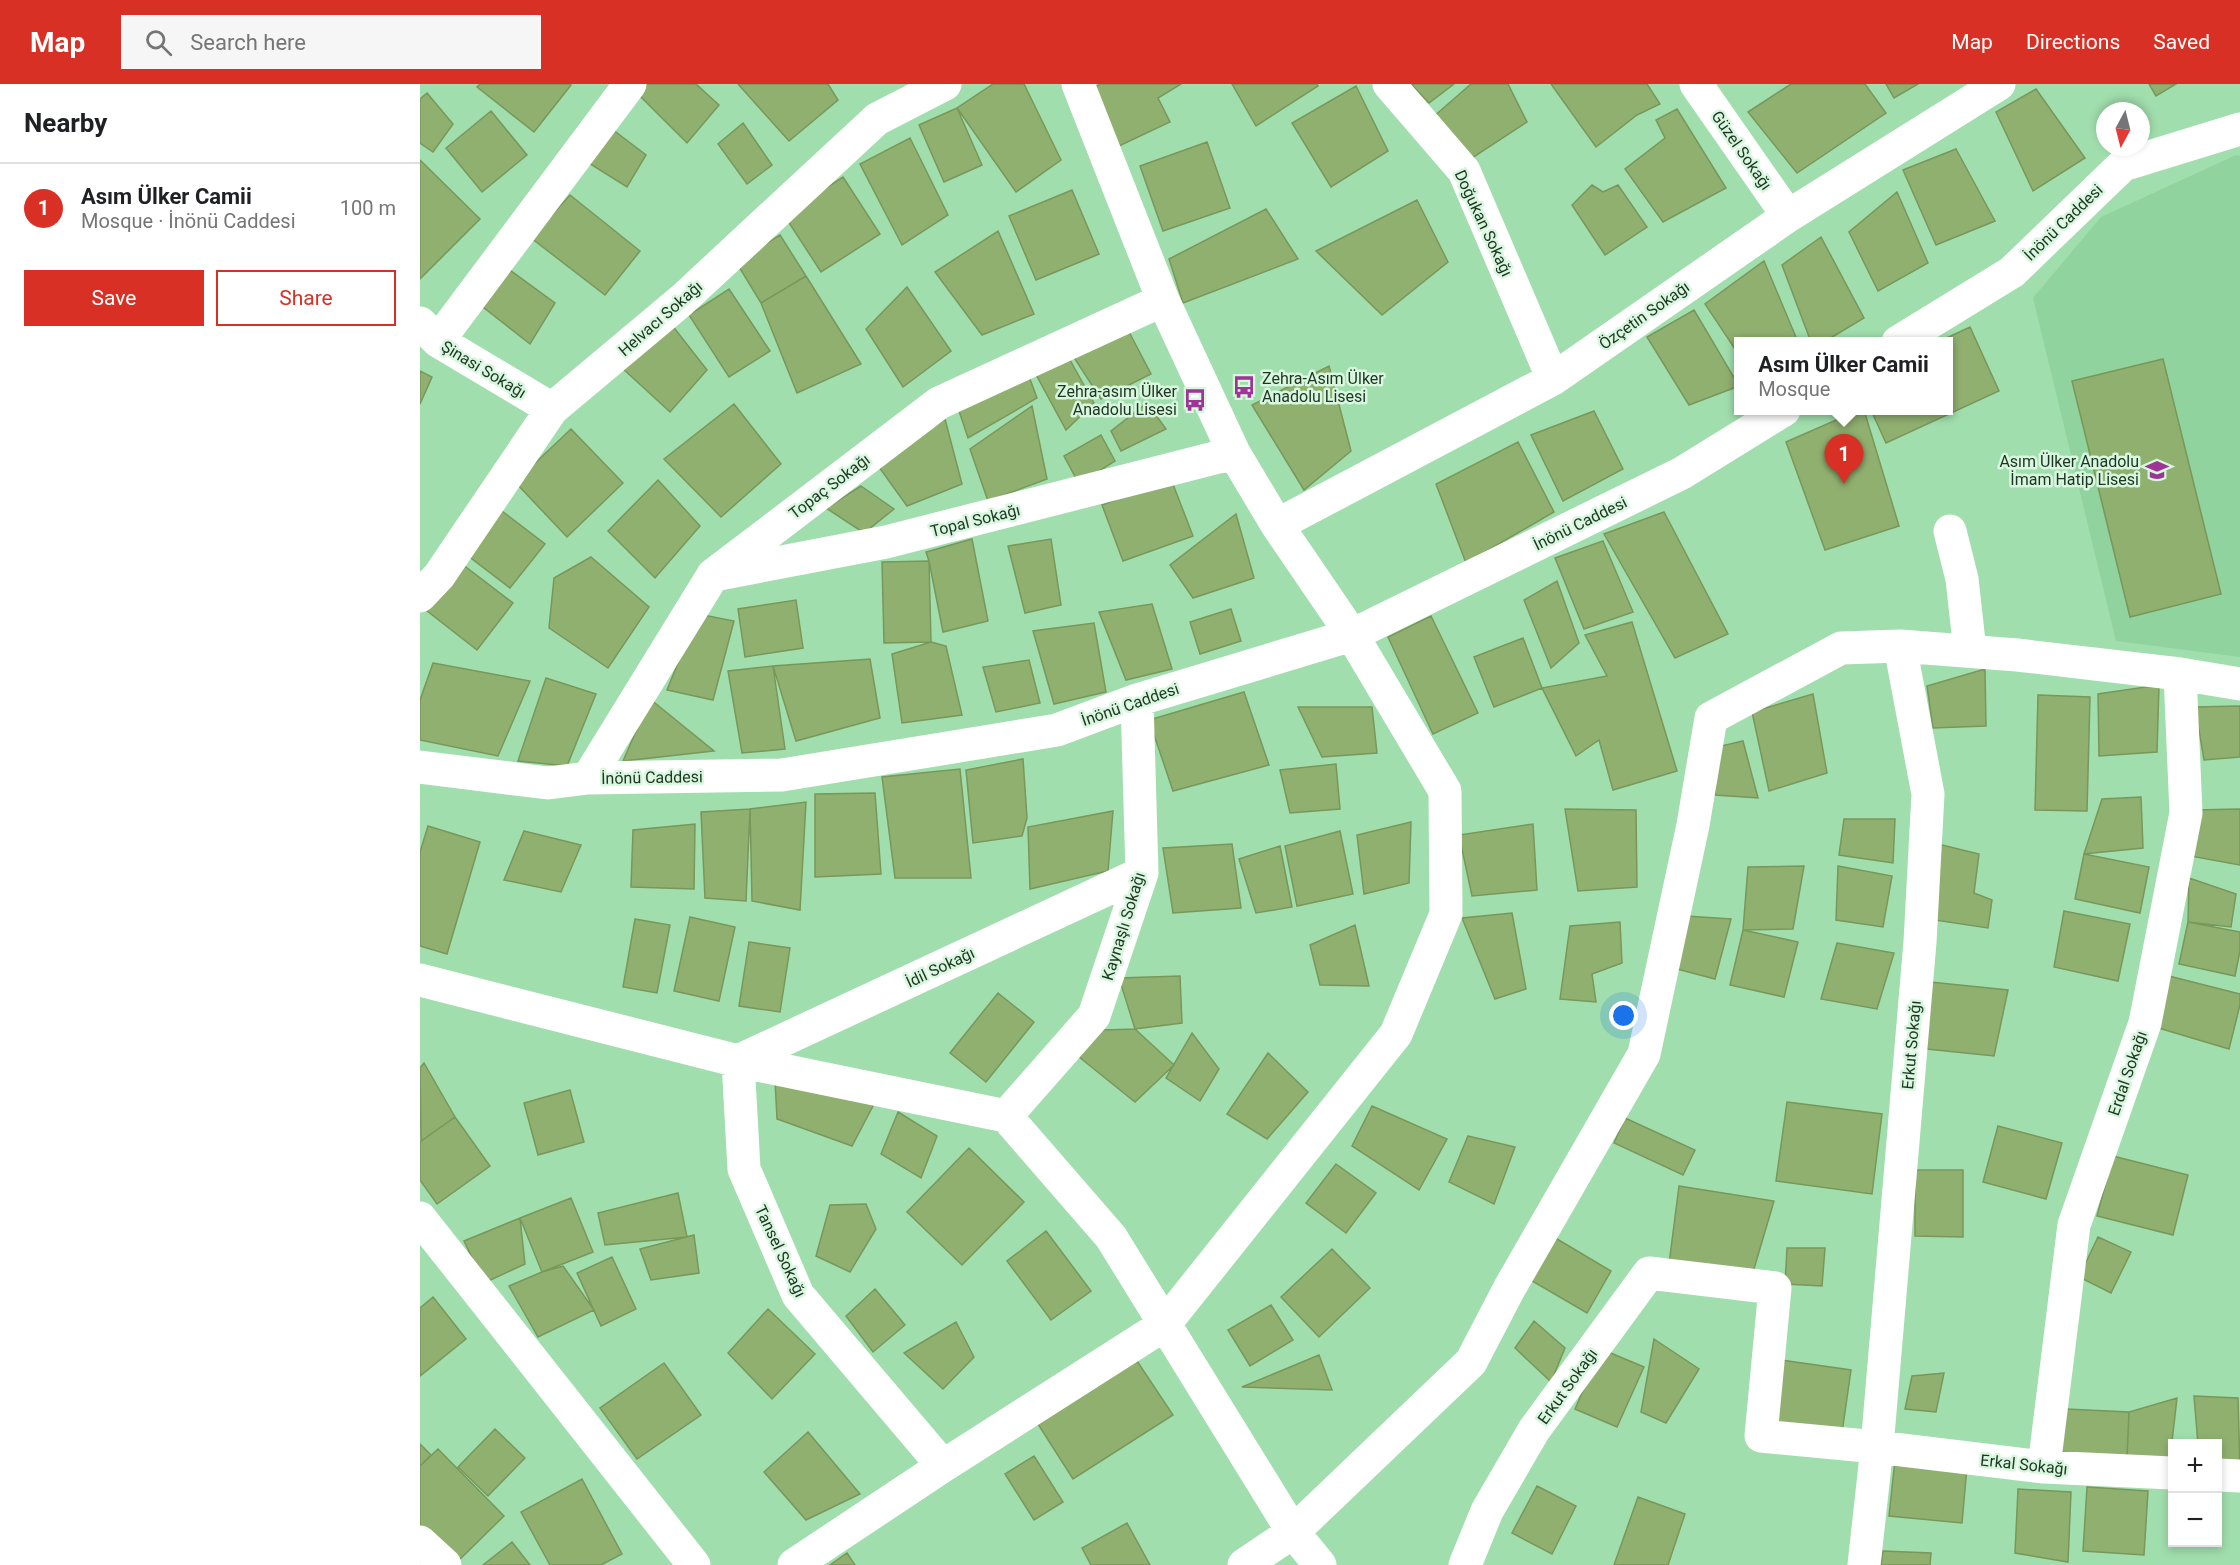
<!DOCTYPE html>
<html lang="en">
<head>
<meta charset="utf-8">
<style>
  body { margin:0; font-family:Roboto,sans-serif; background:#f6f6f6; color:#202124 }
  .controls { position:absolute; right:18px; bottom:18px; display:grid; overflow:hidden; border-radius:0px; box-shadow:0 3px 9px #0003 }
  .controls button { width:54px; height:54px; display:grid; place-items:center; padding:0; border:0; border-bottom:2px solid #e0e0e0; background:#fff; color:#202124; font:30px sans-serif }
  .compass { position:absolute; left:1676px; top:18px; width:54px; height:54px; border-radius:50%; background:#fff; box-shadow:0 3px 9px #0003; rotate:187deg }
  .you { position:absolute; left:1204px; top:932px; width:21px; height:21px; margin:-15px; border:4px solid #fff; border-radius:50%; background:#1a73e8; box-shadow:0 0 0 9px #1a73e833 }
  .badge { display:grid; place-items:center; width:39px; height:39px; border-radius:50%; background:#d93025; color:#fff; font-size:20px; font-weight:700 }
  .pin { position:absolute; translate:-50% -50px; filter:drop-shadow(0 2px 3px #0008) }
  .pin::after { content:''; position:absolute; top:32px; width:21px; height:18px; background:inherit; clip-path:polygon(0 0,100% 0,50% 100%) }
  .popup { position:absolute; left:1314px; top:253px; width:219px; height:78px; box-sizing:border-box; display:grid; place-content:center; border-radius:0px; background:#fff; filter:drop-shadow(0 2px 4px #0005); font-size:20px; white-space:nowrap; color:#757577 }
  .popup b { font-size:22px; color:#202124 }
  .popup::after { content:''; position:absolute; left:50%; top:100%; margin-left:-12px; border:12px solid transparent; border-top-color:#fff }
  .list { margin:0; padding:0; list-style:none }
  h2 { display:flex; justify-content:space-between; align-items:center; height:78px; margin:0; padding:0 24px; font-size:26px }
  h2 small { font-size:20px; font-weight:400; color:#757577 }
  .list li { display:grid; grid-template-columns:39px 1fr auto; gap:18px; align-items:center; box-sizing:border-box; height:90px; padding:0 24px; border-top:2px solid #e0e0e0 }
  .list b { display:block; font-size:22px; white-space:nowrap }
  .list p { margin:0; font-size:20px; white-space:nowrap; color:#757577 }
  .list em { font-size:20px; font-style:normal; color:#757577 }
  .actions { display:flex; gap:12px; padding:18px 24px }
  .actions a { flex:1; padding:14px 0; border:2px solid #d93025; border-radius:0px; text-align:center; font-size:21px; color:#d93025 }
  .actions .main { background:#d93025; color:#fff }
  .icon { flex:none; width:33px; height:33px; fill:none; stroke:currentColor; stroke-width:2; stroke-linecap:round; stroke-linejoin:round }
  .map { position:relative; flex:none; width:1820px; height:1481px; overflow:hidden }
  header { display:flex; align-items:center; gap:36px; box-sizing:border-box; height:84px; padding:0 30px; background:#d93025; color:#fff }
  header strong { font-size:28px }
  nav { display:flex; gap:33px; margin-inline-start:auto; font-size:21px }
  .search { width:420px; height:54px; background:#f6f6f6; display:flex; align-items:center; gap:15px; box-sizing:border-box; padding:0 21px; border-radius:0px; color:#757577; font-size:22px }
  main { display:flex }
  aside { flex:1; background:#fff }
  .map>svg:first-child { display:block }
  .built { fill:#90d39e }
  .building { fill:#90b070; stroke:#78975a; stroke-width:1.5 }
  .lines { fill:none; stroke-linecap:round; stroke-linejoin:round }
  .street { stroke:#fff; stroke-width:33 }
  .labels { text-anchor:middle; stroke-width:5; stroke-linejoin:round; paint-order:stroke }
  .street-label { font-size:16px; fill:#1d3523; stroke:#d8f7de }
  .poi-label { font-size:16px; fill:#1d3523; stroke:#d8f7de; text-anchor:end }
</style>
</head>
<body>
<header>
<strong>Map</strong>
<div class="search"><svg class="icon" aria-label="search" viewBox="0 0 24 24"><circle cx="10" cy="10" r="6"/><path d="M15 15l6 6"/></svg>Search here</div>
<nav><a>Map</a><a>Directions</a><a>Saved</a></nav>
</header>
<main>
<aside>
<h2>Nearby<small></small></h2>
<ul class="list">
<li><span class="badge">1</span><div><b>Asım Ülker Camii</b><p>Mosque · İnönü Caddesi</p></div><em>100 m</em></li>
</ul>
<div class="actions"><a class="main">Save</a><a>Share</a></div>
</aside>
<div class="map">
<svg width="1820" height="1481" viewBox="0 0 1820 1481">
  <rect width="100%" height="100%" fill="#a1dead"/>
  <path class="built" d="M 1816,71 L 1820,72 L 1820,573 L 1696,557 L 1613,214 L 1681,133 Z"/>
  <path class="building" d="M 60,0 L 150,0 L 151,1 L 114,48 L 57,3 Z
    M 217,0 L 276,0 L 299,21 L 267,59 L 214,6 Z
    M 318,0 L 408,0 L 418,16 L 369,57 Z
    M 573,0 L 604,0 L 641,76 L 596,108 L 537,24 Z
    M 680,0 L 761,0 L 738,14 L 750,38 L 699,62 L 670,7 Z
    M 812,0 L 897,0 L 898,2 L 836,42 Z
    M 991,0 L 1034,0 L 1009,19 Z
    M 1051,0 L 1088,0 L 1107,38 L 1049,76 L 1012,34 Z
    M 1131,0 L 1227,0 L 1240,20 L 1217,31 L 1176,63 Z
    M 1371,0 L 1445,0 L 1466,29 L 1377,89 L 1328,28 Z
    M 1466,0 L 1498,0 L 1474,14 Z
    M 1729,0 L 1756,0 L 1736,12 Z
    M 936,2 L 968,67 L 911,103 L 872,39 Z
    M 1616,5 L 1665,74 L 1613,107 L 1576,28 Z
    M 7,9 L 33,40 L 13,68 L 0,59 L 0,15 Z
    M 537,24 L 562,81 L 524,98 L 499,41 Z
    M 1257,25 L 1306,104 L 1243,138 L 1205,85 L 1245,54 L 1236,36 Z
    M 71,27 L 107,71 L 62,108 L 26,64 Z
    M 323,39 L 352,81 L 327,100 L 298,60 Z
    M 188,42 L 226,71 L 207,103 L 164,76 Z
    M 490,54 L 528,131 L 482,161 L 440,80 Z
    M 787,58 L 810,124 L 743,147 L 720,82 Z
    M 1536,65 L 1575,137 L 1516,161 L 1483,86 Z
    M 0,76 L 60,135 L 0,195 Z
    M 423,93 L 460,150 L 401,188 L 364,131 Z
    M 1172,101 L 1183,108 L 1198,101 L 1227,143 L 1185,171 L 1152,121 Z
    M 652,106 L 679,170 L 616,196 L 589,132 Z
    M 1477,108 L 1508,179 L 1458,207 L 1429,148 Z
    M 150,111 L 220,167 L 185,211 L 111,154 Z
    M 997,116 L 1028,178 L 962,231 L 896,167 Z
    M 846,125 L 878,175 L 763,219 L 749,175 Z
    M 578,147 L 614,230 L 562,251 L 515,188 Z
    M 360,151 L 386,192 L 341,219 L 316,178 Z
    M 1401,153 L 1444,234 L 1404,258 L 1391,258 L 1362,181 Z
    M 1344,177 L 1378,258 L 1319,258 L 1319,271 L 1285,220 Z
    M 87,184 L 135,219 L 110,260 L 63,223 Z
    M 386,192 L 441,280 L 377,309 L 341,219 Z
    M 487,203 L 531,267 L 483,303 L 446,245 Z
    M 309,205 L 350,267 L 309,293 L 269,231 Z
    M 1274,226 L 1319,302 L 1269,321 L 1227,253 Z
    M 248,236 L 287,286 L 250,328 L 201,283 Z
    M 1550,243 L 1579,307 L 1466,359 L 1451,326 L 1529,326 L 1529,258 L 1518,258 Z
    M 707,244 L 731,290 L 681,315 L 653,272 Z
    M 645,267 L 674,319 L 646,346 L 613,285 Z
    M 1743,275 L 1801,510 L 1710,533 L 1652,297 Z
    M 909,282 L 931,367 L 884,406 L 832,321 Z
    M 0,287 L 12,293 L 0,320 Z
    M 607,287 L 617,314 L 548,354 L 536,318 Z
    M 727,319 L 746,345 L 701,367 L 691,347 Z
    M 314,320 L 361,380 L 301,433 L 244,375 Z
    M 612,322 L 627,395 L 568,417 L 550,365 Z
    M 1439,326 L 1444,326 L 1479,442 L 1405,466 L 1366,358 Z
    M 1174,327 L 1203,385 L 1143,417 L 1111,351 Z
    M 525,335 L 542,400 L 487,422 L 456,379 Z
    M 151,345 L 203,399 L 147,453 L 95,398 Z
    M 681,351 L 695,377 L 659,400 L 644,372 Z
    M 1098,358 L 1134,428 L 1046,479 L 1016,400 Z
    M 751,395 L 773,452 L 703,477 L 682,421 Z
    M 238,396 L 280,442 L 235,494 L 188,447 Z
    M 441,402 L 474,425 L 444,449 L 406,424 Z
    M 82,427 L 125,460 L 90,504 L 47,471 Z
    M 1244,428 L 1308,550 L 1255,574 L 1184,450 Z
    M 816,430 L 834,494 L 773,514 L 750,481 Z
    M 552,455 L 568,537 L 523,548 L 509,477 L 506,468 Z
    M 631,455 L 641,521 L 605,529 L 588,462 Z
    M 1183,457 L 1213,528 L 1164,545 L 1135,474 Z
    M 171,473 L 229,523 L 188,584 L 129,544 L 134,494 Z
    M 509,477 L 511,558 L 464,559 L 462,478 Z
    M 42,480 L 93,519 L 57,566 L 6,526 Z
    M 1137,497 L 1159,559 L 1131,584 L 1104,516 Z
    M 376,516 L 383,564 L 325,573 L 318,525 Z
    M 732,520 L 752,585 L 706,596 L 679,528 Z
    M 811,525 L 821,557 L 780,570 L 770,538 Z
    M 278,530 L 314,537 L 293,616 L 247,606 Z
    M 1011,532 L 1058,629 L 1013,650 L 968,553 Z
    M 1212,538 L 1257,687 L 1193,706 L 1179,656 L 1156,672 L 1122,604 L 1187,592 L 1165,551 Z
    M 674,539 L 686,608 L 634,620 L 613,547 Z
    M 1103,554 L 1122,604 L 1074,623 L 1054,573 Z
    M 511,558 L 526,562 L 542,631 L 482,639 L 472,570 Z
    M 450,575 L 460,634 L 376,657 L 353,582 Z
    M 609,576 L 620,619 L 576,628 L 563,583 Z
    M 13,579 L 110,597 L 78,672 L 0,656 L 0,616 Z
    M 353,582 L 365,665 L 322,669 L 308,587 Z
    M 1565,585 L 1566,642 L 1513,644 L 1507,602 Z
    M 126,594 L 176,610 L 147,682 L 98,677 Z
    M 1739,601 L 1737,668 L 1679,672 L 1678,610 Z
    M 824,608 L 849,681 L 753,707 L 729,636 Z
    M 1393,610 L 1407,689 L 1349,707 L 1332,628 Z
    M 1618,611 L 1670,613 L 1667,727 L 1615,726 Z
    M 230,615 L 294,667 L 203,677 Z
    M 1820,622 L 1820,673 L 1784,676 L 1775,623 Z
    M 878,623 L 952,623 L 957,669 L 902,673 Z
    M 1323,657 L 1338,714 L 1295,711 L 1297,663 Z
    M 603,675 L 607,734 L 602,752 L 553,759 L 546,686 Z
    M 916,680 L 920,725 L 870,729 L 860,686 Z
    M 540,685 L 551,794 L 475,794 L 462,693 Z
    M 455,709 L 461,790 L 395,793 L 395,710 Z
    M 1721,713 L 1723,764 L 1664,770 L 1682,715 Z
    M 386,718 L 380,826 L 332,817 L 330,725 Z
    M 330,725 L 326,817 L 285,814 L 281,728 Z
    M 1145,725 L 1216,726 L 1217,803 L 1158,807 Z
    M 1820,725 L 1820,781 L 1770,772 L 1774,726 Z
    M 693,727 L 688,787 L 610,805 L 608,743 Z
    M 1424,735 L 1475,735 L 1473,779 L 1419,771 Z
    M 991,738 L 989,799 L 944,810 L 937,751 Z
    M 275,740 L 274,805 L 211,803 L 213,746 Z
    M 1113,740 L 1117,806 L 1052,812 L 1039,751 Z
    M 8,742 L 60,758 L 27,870 L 0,862 L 0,768 Z
    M 104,747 L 161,761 L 141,808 L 84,796 Z
    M 920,747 L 933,810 L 877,822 L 865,762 Z
    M 812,760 L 821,824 L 753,829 L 743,764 Z
    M 1518,760 L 1559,770 L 1554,809 L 1572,816 L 1568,844 L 1501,834 Z
    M 860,762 L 872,823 L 836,829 L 819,775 Z
    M 1664,770 L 1729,783 L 1720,829 L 1655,815 Z
    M 1384,782 L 1373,845 L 1323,846 L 1328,783 Z
    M 1418,782 L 1472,792 L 1463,843 L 1416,836 Z
    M 1769,794 L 1816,810 L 1811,843 L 1768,838 Z
    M 1644,827 L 1710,840 L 1698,897 L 1634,883 Z
    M 1092,829 L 1106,905 L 1075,915 L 1042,834 Z
    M 1266,832 L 1311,835 L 1295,895 L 1253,884 Z
    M 270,833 L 315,843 L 299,917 L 254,907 Z
    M 215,835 L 250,841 L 237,909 L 203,903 Z
    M 1200,838 L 1202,879 L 1172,890 L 1176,918 L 1140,915 L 1150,842 Z
    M 1768,838 L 1820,848 L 1820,867 L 1815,892 L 1759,880 Z
    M 935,841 L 949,902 L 900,901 L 890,861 Z
    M 1323,846 L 1378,858 L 1364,913 L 1310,901 Z
    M 329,858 L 370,864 L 360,928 L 319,922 Z
    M 1417,859 L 1474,869 L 1457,925 L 1401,915 Z
    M 1745,891 L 1820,910 L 1820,921 L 1809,965 L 1735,943 Z
    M 760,892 L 762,939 L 715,945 L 699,894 Z
    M 1510,898 L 1588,906 L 1574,972 L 1507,965 Z
    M 578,909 L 614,938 L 566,998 L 530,969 Z
    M 715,945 L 754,981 L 715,1018 L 659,973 L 681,946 Z
    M 772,949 L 799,985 L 780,1017 L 746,994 Z
    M 848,969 L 888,1008 L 847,1055 L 807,1030 Z
    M 4,979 L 35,1033 L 1,1057 L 0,984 Z
    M 355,996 L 454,1020 L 432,1062 L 357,1035 Z
    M 150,1006 L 164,1058 L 118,1071 L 104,1019 Z
    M 1367,1018 L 1462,1030 L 1452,1110 L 1356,1097 Z
    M 952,1022 L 1027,1055 L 999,1106 L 932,1062 Z
    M 478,1028 L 517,1052 L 501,1094 L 461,1070 Z
    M 35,1033 L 70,1082 L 17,1120 L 0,1096 L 0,1058 Z
    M 1205,1034 L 1275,1066 L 1263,1091 L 1194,1059 Z
    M 1578,1042 L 1642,1059 L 1626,1115 L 1563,1098 Z
    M 1048,1052 L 1095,1063 L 1074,1120 L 1029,1098 Z
    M 549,1064 L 604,1118 L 542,1181 L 487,1128 Z
    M 1693,1072 L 1768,1091 L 1753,1151 L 1677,1132 Z
    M 916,1080 L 956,1109 L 926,1149 L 886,1119 Z
    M 1495,1086 L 1543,1086 L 1543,1153 L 1495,1152 Z
    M 1259,1102 L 1354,1117 L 1331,1195 L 1249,1180 Z
    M 258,1109 L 267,1153 L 185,1161 L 178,1129 Z
    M 151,1114 L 173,1168 L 122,1188 L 100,1134 Z
    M 446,1120 L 456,1145 L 430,1188 L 396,1172 L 410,1121 Z
    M 100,1134 L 105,1180 L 64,1199 L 44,1157 Z
    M 626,1147 L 671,1207 L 631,1236 L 587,1177 Z
    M 274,1151 L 279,1189 L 231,1196 L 220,1165 Z
    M 1132,1152 L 1191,1187 L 1167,1229 L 1107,1194 Z
    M 1678,1153 L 1711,1168 L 1691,1209 L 1659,1193 Z
    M 1367,1164 L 1405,1164 L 1402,1202 L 1365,1200 Z
    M 912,1165 L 950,1204 L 899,1253 L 861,1213 Z
    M 192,1173 L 216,1225 L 181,1242 L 157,1189 Z
    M 143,1182 L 174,1226 L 118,1253 L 89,1202 L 122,1188 Z
    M 455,1205 L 485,1241 L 453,1268 L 426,1232 Z
    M 13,1213 L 46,1255 L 0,1292 L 0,1224 Z
    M 851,1221 L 873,1256 L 830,1282 L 808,1246 Z
    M 348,1225 L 395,1270 L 352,1315 L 308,1269 Z
    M 1114,1237 L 1145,1264 L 1131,1298 L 1095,1264 Z
    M 536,1238 L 554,1273 L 523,1305 L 484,1269 Z
    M 1234,1255 L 1279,1285 L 1246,1339 L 1221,1328 Z
    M 1181,1265 L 1224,1283 L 1197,1343 L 1155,1325 Z
    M 899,1271 L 912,1306 L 822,1303 Z
    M 715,1274 L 753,1331 L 653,1395 L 616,1337 Z
    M 1361,1276 L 1431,1286 L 1421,1356 L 1351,1346 Z
    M 244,1279 L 281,1331 L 217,1375 L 180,1324 Z
    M 1524,1289 L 1516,1328 L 1485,1325 L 1492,1292 Z
    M 1774,1312 L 1818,1314 L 1820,1385 L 1798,1383 L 1798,1360 L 1778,1360 Z
    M 1757,1314 L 1750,1375 L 1707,1374 L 1709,1328 Z
    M 1646,1325 L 1709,1328 L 1707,1374 L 1641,1368 Z
    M 75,1345 L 105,1374 L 68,1412 L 38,1383 Z
    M 388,1348 L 440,1410 L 386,1436 L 344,1388 Z
    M 0,1360 L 11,1371 L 0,1382 Z
    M 18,1365 L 84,1432 L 34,1481 L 0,1449 L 0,1382 Z
    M 614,1372 L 643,1418 L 614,1436 L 585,1390 Z
    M 1475,1376 L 1547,1383 L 1542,1439 L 1469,1432 Z
    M 162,1395 L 202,1470 L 181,1481 L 130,1481 L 101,1428 Z
    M 1117,1402 L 1156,1422 L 1132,1470 L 1092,1449 Z
    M 1667,1403 L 1728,1407 L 1724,1471 L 1663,1467 Z
    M 1598,1405 L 1651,1408 L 1648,1478 L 1595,1469 Z
    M 1218,1413 L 1265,1430 L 1248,1481 L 1194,1481 Z
    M 707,1439 L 730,1481 L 671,1481 L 662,1464 Z
    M 92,1458 L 110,1481 L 63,1481 Z
    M 1463,1467 L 1511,1469 L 1510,1481 L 1461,1481 Z
    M 427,1469 L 435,1481 L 410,1481 Z"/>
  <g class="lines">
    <path class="street" d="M 969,0 L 1044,87 L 1133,295
      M 1276,0 L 1368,132
      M 0,239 L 18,257 L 132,325
      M 18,257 L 210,0
      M 1478,258 L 1592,188 L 1703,81 L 1820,45
      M 857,441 L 1133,295 L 1368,132 L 1579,0
      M 1530,447 L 1542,495 L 1550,567
      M 299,490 L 466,458 L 814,369
      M 0,512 L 19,492 L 132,325 L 262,216 L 457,35 L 525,0
      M 0,683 L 128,699 L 168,694 L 362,691 L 637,646 L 717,616 L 932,551 L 1262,389 L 1364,326
      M 168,694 L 293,491 L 519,319 L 743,216
      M 0,896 L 318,977 L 586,1032 L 691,1153 L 873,1448 L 900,1481
      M 586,1032 L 674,932 L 722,789 L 717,616
      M 0,1134 L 274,1481
      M 523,1382 L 378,1211 L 324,1085 L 318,977 L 722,789
      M 1624,1383 L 1654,1141 L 1725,939 L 1766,729 L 1760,590
      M 1798,1391 L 1820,1392
      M 0,1458 L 25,1481
      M 374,1481 L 523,1382 L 744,1241 L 976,950 L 1026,830 L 1025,707 L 932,551 L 857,441 L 814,369 L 743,216 L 658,0
      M 824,1481 L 873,1448 L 1051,1278 L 1089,1205 L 1224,970 L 1273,741 L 1291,634 L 1421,564 L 1480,562 L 1597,571 L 1760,590 L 1820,600
      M 1045,1481 L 1067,1427 L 1114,1346 L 1229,1189 L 1355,1204 L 1341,1352 L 1457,1363 L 1624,1383 L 1752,1389
      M 1444,1481 L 1457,1363 L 1500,858 L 1508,710 L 1480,562"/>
  </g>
  <defs>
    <g id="bus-bare" transform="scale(1.8)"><path d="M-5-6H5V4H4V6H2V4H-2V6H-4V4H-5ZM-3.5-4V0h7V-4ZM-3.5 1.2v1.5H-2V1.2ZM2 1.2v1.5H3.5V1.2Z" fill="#9d3496" stroke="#d8f7de" stroke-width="2.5" paint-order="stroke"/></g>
    <g id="school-bare" transform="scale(1.8)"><path d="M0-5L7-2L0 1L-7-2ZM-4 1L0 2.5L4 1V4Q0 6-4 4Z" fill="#9d3496" stroke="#d8f7de" stroke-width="2.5" paint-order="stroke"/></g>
  </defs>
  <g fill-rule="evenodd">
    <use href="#bus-bare" x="824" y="303"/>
    <use href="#bus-bare" x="775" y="316"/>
    <use href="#school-bare" x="1737" y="386"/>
  </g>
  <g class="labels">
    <g class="street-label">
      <text transform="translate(1322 66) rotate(55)" y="6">Güzel Sokağı</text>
      <text transform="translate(1643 138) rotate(-44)" y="6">İnönü Caddesi</text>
      <text transform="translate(1064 139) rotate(65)" y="6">Doğukan Sokağı</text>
      <text transform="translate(1224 231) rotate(-35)" y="6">Özçetin Sokağı</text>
      <text transform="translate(240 234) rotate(-41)" y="6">Helvacı Sokağı</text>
      <text transform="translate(64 285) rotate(31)" y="6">Şinasi Sokağı</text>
      <text transform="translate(409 402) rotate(-37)" y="6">Topaç Sokağı</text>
      <text transform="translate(555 436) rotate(-14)" y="6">Topal Sokağı</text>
      <text transform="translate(1160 439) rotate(-26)" y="6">İnönü Caddesi</text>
      <text transform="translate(710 620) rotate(-19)" y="6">İnönü Caddesi</text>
      <text transform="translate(232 693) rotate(-1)" y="6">İnönü Caddesi</text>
      <text transform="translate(703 842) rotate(-73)" y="6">Kaynaşlı Sokağı</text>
      <text transform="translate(520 883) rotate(-25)" y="6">İdil Sokağı</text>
      <text transform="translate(1491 961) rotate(-85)" y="6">Erkut Sokağı</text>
      <text transform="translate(1707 989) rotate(-71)" y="6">Erdal Sokağı</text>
      <text transform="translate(361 1167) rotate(65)" y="6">Tansel Sokağı</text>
      <text transform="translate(1147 1302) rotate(-54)" y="6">Erkut Sokağı</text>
      <text transform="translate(1604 1380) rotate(6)" y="6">Erkal Sokağı</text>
    </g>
    <g class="poi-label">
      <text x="842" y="300" text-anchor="start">Zehra-Asım Ülker<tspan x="842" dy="18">Anadolu Lisesi</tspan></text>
      <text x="757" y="313">Zehra-asım Ülker<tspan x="757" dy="18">Anadolu Lisesi</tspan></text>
      <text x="1719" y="383">Asım Ülker Anadolu<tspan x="1719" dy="18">İmam Hatip Lisesi</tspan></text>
    </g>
  </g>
</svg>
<div class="controls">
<button>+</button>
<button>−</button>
</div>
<svg class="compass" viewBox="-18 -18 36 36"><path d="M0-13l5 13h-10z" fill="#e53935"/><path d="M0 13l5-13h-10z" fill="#757577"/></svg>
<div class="you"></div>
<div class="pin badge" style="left:1424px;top:400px">1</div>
<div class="popup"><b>Asım Ülker Camii</b>Mosque</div>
</div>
</main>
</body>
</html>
